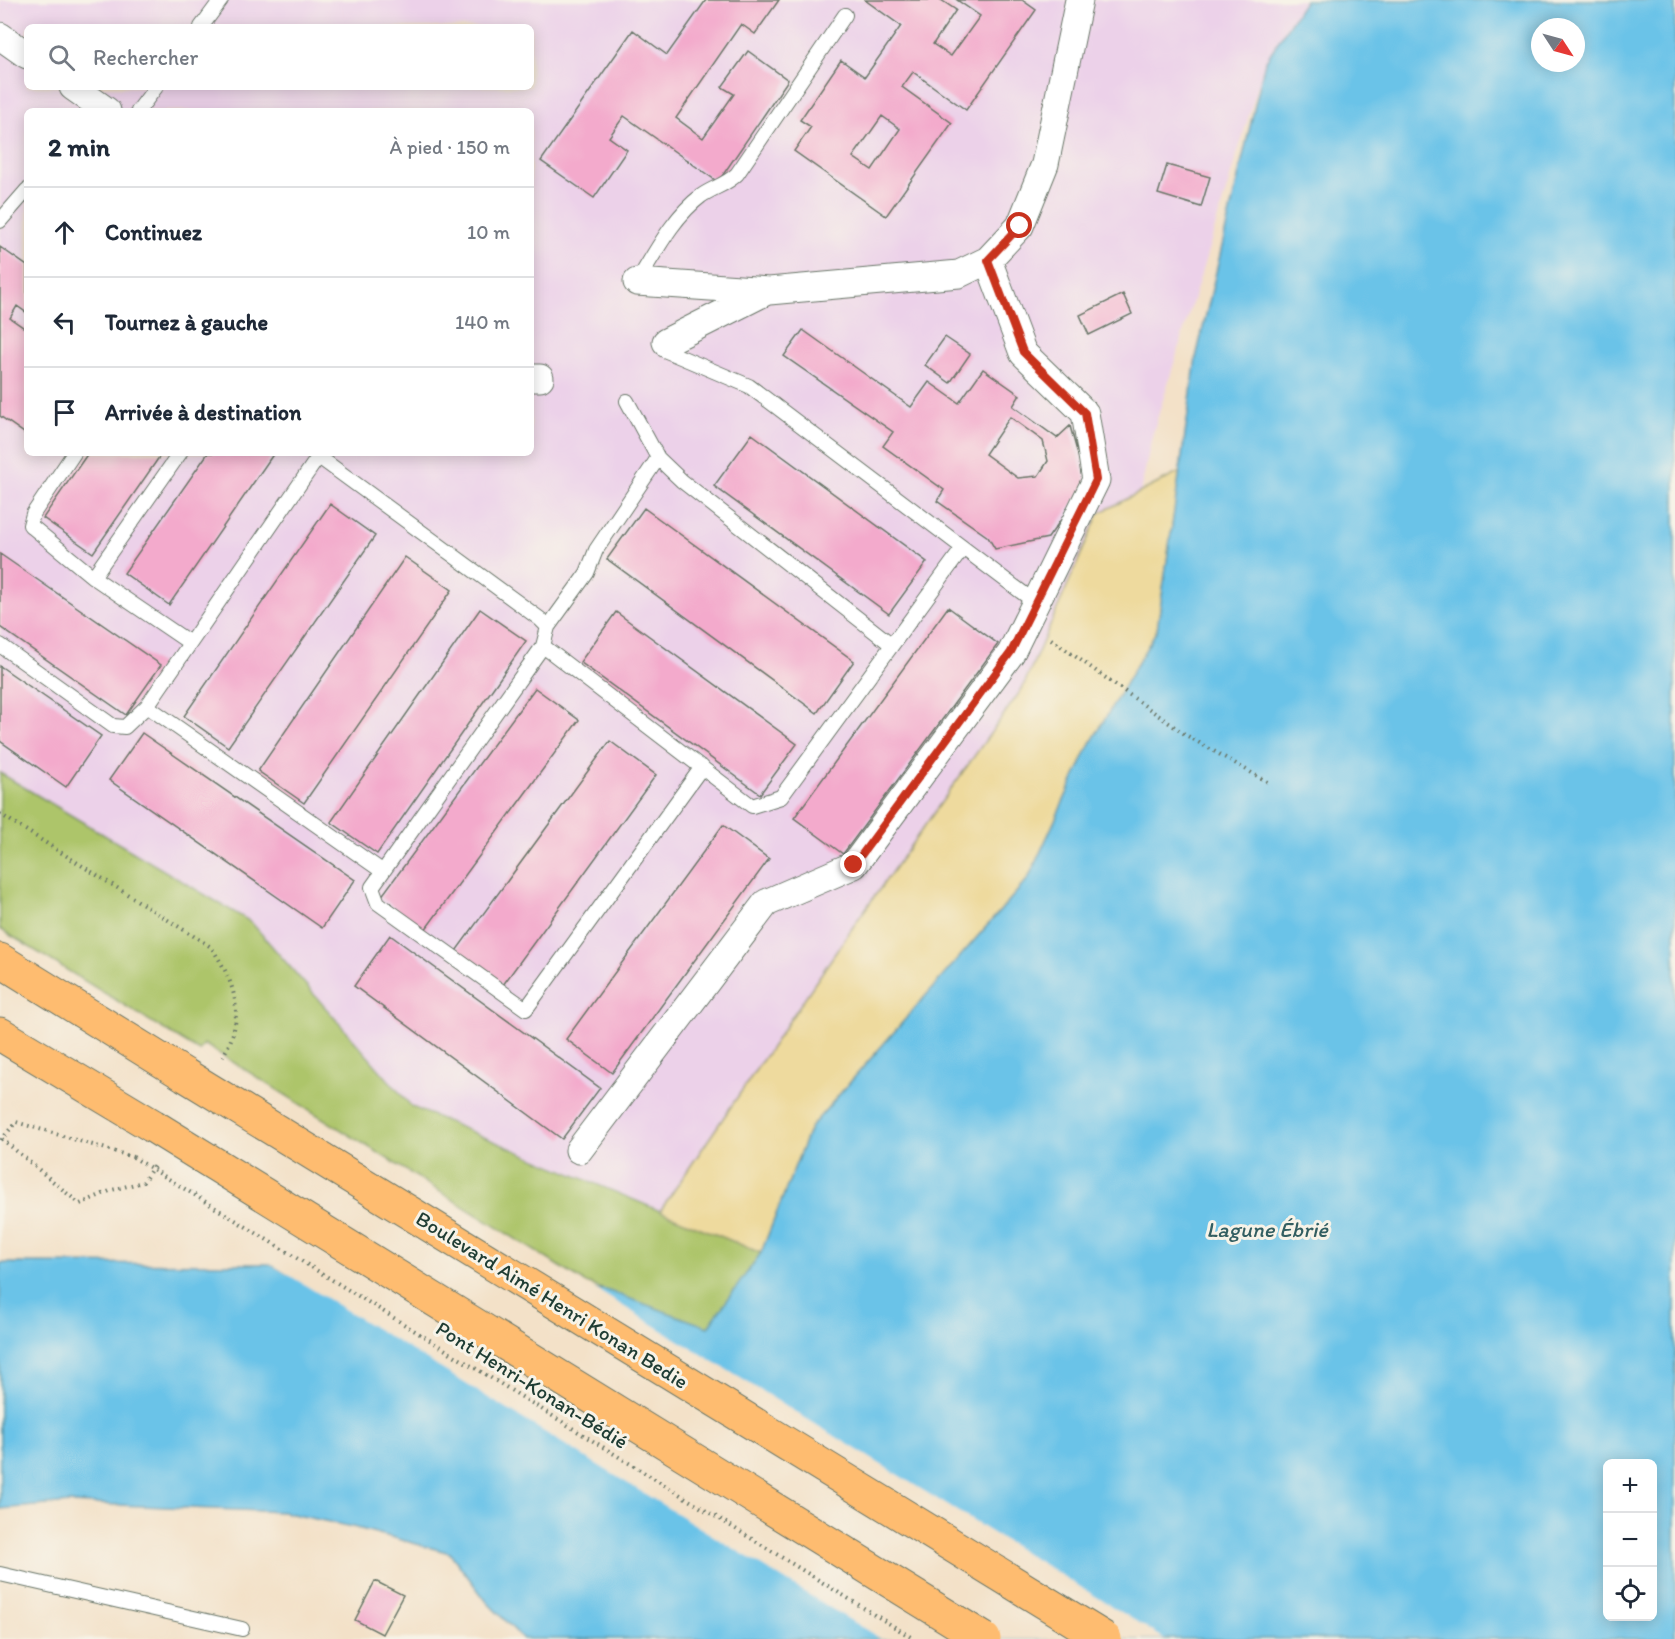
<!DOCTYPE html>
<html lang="fr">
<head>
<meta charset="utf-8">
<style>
  body { margin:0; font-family:Itim,sans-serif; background:#f6f6f7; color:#1f2937 }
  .controls { position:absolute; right:18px; bottom:18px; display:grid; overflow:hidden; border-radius:9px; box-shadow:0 3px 15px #0003 }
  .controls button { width:54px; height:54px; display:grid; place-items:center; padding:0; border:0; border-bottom:2px solid #e0e1e3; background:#fff; color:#1f2937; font:30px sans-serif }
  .compass { position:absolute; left:1531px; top:18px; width:54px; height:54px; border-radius:50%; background:#fff; box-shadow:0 3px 15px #0003; rotate:126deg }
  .stop { position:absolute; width:18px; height:18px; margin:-14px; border:4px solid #c8321e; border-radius:50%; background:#fff }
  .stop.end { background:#c8321e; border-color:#fff; box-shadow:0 2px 6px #0008 }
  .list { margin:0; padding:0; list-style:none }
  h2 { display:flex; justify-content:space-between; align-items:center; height:78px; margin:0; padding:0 24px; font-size:26px }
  h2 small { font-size:20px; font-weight:400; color:#747a83 }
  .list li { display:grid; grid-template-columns:39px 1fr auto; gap:18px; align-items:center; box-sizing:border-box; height:90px; padding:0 24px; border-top:2px solid #e0e1e3 }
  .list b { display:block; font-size:22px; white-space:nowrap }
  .list em { font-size:20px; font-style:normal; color:#747a83 }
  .icon { flex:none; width:33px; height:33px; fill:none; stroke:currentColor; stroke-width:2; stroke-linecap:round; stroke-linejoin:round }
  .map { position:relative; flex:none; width:1675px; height:1639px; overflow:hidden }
  .search { position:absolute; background:#fff; box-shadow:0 3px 15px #0003; left:24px; top:24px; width:510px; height:66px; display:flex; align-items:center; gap:15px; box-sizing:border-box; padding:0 21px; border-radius:9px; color:#747a83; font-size:22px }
  .panel { position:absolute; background:#fff; box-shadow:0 3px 15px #0003; left:24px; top:108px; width:510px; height:348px; border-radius:9px }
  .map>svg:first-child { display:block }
  .built { fill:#ecd1e9; fill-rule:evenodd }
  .green { fill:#adc56b; stroke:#668150; stroke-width:1.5 }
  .sand { fill:#eeda9e; stroke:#868c69; stroke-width:1.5 }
  .water { fill:#6ac3e8; stroke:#44808e; stroke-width:1.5; fill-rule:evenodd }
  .pier { fill:#f3e1c8 }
  .building { fill:#f3aacc; fill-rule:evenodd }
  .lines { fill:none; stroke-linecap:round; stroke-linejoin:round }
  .lane-casing { stroke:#697668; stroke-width:16 }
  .street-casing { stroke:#697668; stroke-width:29 }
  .highway-casing { stroke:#697668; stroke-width:35 }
  .path { stroke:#697668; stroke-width:4; stroke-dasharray:1.5 4.5; stroke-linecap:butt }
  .lane { stroke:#fff; stroke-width:14 }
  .street { stroke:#fff; stroke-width:27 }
  .highway { stroke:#febc70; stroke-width:33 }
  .highway-bridge-casing { stroke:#697668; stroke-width:35; stroke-linecap:butt }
  .path-bridge { stroke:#697668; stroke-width:4; stroke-dasharray:1.5 4.5; stroke-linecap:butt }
  .highway-bridge { stroke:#febc70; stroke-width:33 }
  .route { stroke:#c8321e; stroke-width:8 }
  .labels { text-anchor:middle; stroke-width:6; stroke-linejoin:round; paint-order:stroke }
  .street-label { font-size:21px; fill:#1f3d34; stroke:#f7f3e8 }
  .water-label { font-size:22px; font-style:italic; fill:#325e61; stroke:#f7f3e8 }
</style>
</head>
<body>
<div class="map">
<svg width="1675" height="1639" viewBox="0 0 1675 1639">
  <rect width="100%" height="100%" fill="#f7f3e8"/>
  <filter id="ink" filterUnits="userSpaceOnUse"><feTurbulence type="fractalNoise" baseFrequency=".0167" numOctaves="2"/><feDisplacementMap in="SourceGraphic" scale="12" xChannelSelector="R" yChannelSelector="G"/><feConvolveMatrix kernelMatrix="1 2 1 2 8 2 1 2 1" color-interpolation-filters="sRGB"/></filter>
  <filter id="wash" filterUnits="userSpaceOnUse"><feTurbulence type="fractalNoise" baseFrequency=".008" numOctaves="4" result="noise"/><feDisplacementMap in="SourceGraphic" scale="24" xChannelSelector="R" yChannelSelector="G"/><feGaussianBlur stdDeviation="1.35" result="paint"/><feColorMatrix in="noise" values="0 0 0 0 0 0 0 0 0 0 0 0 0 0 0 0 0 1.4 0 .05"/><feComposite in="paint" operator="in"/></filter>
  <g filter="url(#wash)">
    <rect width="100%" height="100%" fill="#f3e1c8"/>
    <path class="built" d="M 0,0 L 1305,0 L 1265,62 L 1152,436 L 1088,748 L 761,1253 L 412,1107 L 251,922 L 0,773 ZM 27,27 L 531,27 L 531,87 L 27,87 ZM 27,111 L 531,111 L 531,453 L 27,453 Z"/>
    <path class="green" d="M 0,773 L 251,922 L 412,1107 L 761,1253 L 708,1328 L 586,1283 L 204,1044 L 199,1051 L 0,929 Z"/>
    <path class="sand" d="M 1180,472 L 1157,630 L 1088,748 L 1028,879 L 810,1128 L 761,1253 L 660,1211 L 859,918 L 1022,689 L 1099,513 Z"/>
    <path class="water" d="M 1305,0 L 1675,0 L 1675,1639 L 523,1639 L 487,1602 L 450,1553 L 357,1528 L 283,1512 L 70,1503 L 0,1509 L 0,1263 L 271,1264 L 288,1274 L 606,1290 L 708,1327 L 761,1253 L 810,1128 L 1028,879 L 1088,748 L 1157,630 L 1196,358 L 1265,62 ZM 1540,27 L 1576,27 L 1576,63 L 1540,63 ZM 1608,1464 L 1652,1464 L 1652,1616 L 1608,1616 Z"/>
    <path class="pier" d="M 266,1261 L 272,1261 L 289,1271 L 592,1287 L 1165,1639 L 881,1639 Z"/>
    <g id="blocks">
      <path class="building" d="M 706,0 L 779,0 L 755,34 L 741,24 L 676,118 L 703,138 L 734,94 L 722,87 L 748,51 L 788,80 L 718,182 L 624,116 L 609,137 L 627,150 L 594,198 L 541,161 L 633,30 L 667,55 Z
        M 865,0 L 941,0 L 956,10 L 933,44 L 951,56 L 980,16 L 957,0 L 1022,0 L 1036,10 L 966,110 L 913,72 L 902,87 L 952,123 L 886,216 L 794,151 L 811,127 L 800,120 L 841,60 L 865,77 L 901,26 ZM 882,116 L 900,129 L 872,170 L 853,157 Z
        M 1167,165 L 1210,177 L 1201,207 L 1158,194 Z
        M 0,247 L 27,266 L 27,313 L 17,306 L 10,318 L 27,330 L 27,435 L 0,416 Z
        M 1123,294 L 1132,314 L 1089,335 L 1080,315 Z
        M 803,330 L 911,407 L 929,382 L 959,403 L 983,369 L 1020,395 L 1013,406 L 1057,438 L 1070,426 L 1086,484 L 1048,538 L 995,549 L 988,537 L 937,501 L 944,490 L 883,446 L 893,432 L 784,356 ZM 1010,417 L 1043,441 L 1048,461 L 1038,476 L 1018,478 L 985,454 Z
        M 945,337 L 970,354 L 950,383 L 925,365 Z
        M 752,434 L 927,562 L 889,614 L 714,486 Z
        M 88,453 L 162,453 L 93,553 L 43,518 Z
        M 208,453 L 274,453 L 169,605 L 124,573 Z
        M 330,504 L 375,536 L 228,747 L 184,716 Z
        M 644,508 L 854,661 L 817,713 L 607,559 Z
        M 0,554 L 161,665 L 126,715 L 0,627 Z
        M 405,557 L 452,590 L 304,803 L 258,771 Z
        M 948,607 L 998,644 L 843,854 L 794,818 Z
        M 480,609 L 526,641 L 377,854 L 331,822 Z
        M 616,612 L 797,744 L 760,794 L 580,662 Z
        M 0,666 L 101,736 L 66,787 L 0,741 Z
        M 535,688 L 579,720 L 425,930 L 381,897 Z
        M 142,733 L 355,880 L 322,928 L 109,780 Z
        M 610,741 L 656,775 L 503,985 L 456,951 Z
        M 723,825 L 769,859 L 612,1073 L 566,1039 Z
        M 390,935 L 600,1088 L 562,1139 L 354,986 Z
        M 375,1581 L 403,1595 L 382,1634 L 355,1620 Z"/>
    </g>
  </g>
  <g filter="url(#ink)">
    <use href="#blocks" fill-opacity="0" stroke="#697668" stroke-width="1.5"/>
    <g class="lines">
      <g class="lane-casing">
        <path id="lane" d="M 201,27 L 221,0
          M 138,111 L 156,87
          M 0,221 L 27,190
          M 637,282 C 655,253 673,217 701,196 C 714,187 726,185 737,174 L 845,15
          M 664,350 L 749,386 L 1036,603
          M 627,401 L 658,458 L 682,481 L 892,645
          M 74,453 L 33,514 L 30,525 L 93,577 L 190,643
          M 321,453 L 147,706 L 382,871
          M 319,457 L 540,619 L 548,627 L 543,646
          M 93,577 L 180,453
          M 548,627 L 587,573 L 596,550 L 658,458
          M 0,645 L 113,726 L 125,727 L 147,706
          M 702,767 L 526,1009 L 378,903 L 372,887 L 543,646 L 752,806 L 781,797 L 963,548
          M 0,1574 L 242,1629"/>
      </g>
      <g class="street-casing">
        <path id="street" d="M 0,36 L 27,55
          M 73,87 L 107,111
          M 637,282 L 769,291 L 959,274 L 988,260 L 1020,226 L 1045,164 L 1079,0
          M 666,342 L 767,291
          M 531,378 L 540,378
          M 579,1150 L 766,903 L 854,865 L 1011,653 L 1096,480 L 1085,413 L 1023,353 L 988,260"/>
      </g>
      <g class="highway-casing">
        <path id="highway" d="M 0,960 L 185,1075
          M 0,1034 L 153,1126"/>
      </g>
      <path class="path" d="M 1051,639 L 1186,735 L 1271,784
        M 0,814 L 211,947 C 236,983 247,1019 221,1059
        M 133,1157 L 16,1122 L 2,1139 L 80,1204 L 112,1190 L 143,1182 L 155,1164"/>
      <use href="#lane" class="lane"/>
      <use href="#street" class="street"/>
      <use href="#highway" class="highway"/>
      <g class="highway-bridge-casing">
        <path id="highway-bridge" d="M 185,1075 L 1105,1639
          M 153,1126 L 984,1639"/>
      </g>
      <path class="path-bridge" d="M 133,1157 L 914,1639"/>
      <use href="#highway-bridge" class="highway-bridge"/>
    </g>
  </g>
  <g class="lines" filter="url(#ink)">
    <path class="route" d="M 854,865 L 1011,652 L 1096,480 L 1085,413 L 1023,352 L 988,260 L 1020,226"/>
  </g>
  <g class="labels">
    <g class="street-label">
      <text transform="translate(552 1300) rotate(32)" y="7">Boulevard Aimé Henri Konan Bedie</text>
      <text transform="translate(532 1385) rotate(32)" y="7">Pont Henri-Konan-Bédié</text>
    </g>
    <g class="water-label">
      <text x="1267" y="1237">Lagune Ébrié</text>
    </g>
  </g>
</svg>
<div class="controls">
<button>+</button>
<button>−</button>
<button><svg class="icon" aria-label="locate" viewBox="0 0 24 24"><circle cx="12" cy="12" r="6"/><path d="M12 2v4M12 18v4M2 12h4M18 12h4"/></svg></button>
</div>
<svg class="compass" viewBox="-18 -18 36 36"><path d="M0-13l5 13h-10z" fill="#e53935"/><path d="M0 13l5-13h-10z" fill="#747a83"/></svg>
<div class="stop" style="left:1020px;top:226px"></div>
<div class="stop end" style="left:854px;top:865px"></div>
<div class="search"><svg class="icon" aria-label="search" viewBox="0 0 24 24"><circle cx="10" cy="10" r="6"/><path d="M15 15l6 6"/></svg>Rechercher</div>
<section class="panel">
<h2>2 min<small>À pied · 150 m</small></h2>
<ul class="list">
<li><svg class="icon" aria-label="ahead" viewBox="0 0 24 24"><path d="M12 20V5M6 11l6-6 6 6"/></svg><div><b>Continuez</b></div><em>10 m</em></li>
<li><svg class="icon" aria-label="left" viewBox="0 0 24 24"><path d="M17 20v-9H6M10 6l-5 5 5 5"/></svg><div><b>Tournez à gauche</b></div><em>140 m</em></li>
<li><svg class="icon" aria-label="arrive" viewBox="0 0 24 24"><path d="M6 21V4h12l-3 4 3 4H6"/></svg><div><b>Arrivée à destination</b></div></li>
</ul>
</section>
</div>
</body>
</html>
